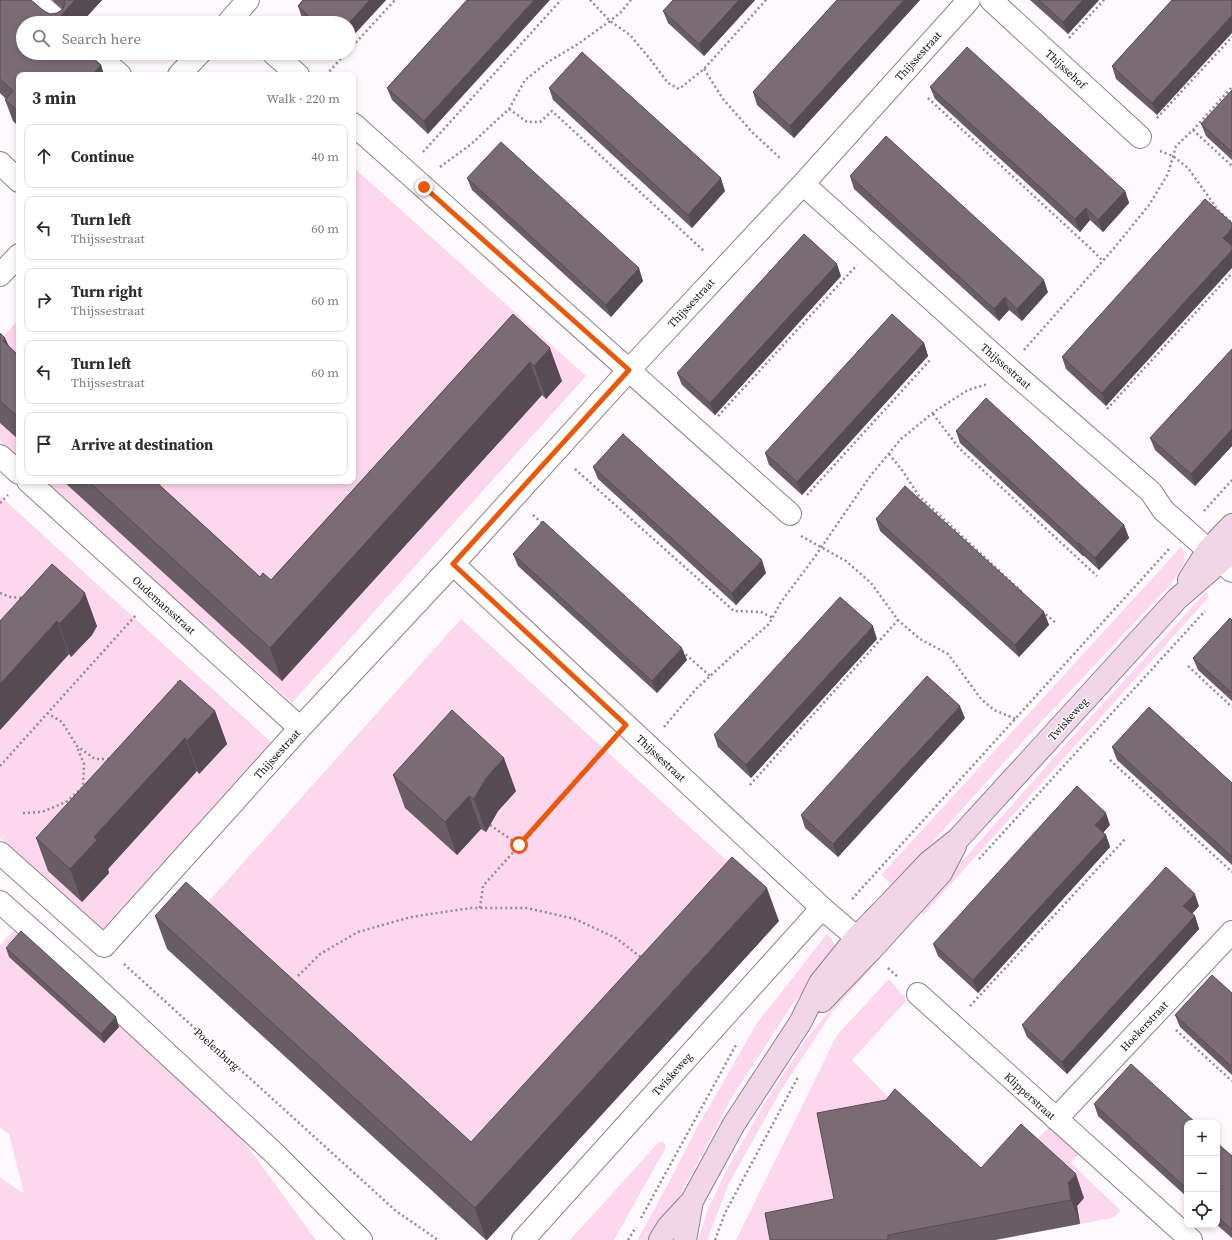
<!DOCTYPE html>
<html lang="en">
<head>
<meta charset="utf-8">
<style>
  body { margin:0; font-family:"Source Serif 4",serif; background:#f7f7f7; color:#2b2b33 }
  .controls { position:absolute; right:12px; bottom:12px; display:grid; overflow:hidden; border-radius:8px; box-shadow:0 2px 6px #0003 }
  .controls button { width:36px; height:36px; display:grid; place-items:center; padding:0; border:0; border-bottom:1px solid #e1e1e2; background:#fff; color:#2b2b33; font:20px sans-serif }
  .stop { position:absolute; width:12px; height:12px; margin:-9px; border:3px solid #ea580c; border-radius:50%; background:#fff }
  .stop.end { background:#ea580c; border-color:#fff; box-shadow:0 1px 4px #0008 }
  .list { margin:0; padding:0; list-style:none }
  h2 { display:flex; justify-content:space-between; align-items:center; height:52px; margin:0; padding:0 16px; font-size:17px }
  h2 small { font-size:13px; font-weight:400; color:#7c7c81 }
  .list li { display:grid; grid-template-columns:26px 1fr auto; gap:12px; align-items:center; box-sizing:border-box; height:64px; margin:0 8px 8px; padding:0 8px; border:1px solid #e1e1e2; border-radius:8px }
  .list b { display:block; font-size:15px; white-space:nowrap }
  .list p { margin:0; font-size:13px; white-space:nowrap; color:#7c7c81 }
  .list em { font-size:13px; font-style:normal; color:#7c7c81 }
  .icon { flex:none; width:22px; height:22px; fill:none; stroke:currentColor; stroke-width:2; stroke-linecap:round; stroke-linejoin:round }
  .map { position:relative; flex:none; width:1232px; height:1240px; overflow:hidden }
  .search { position:absolute; background:#fff; box-shadow:0 2px 6px #0003; left:16px; top:16px; width:340px; height:44px; display:flex; align-items:center; gap:10px; box-sizing:border-box; padding:0 14px; border-radius:22px; color:#7c7c81; font-size:15px }
  .panel { position:absolute; background:#fff; box-shadow:0 2px 6px #0003; left:16px; top:72px; width:340px; height:412px; border-radius:8px }
  .map>svg:first-child { display:block }
  .green { fill:#fdd7ee }
  .lines { fill:none; stroke-linecap:round; stroke-linejoin:round }
  .minor-casing { stroke:#907f89; stroke-width:24 }
  .tertiary-casing { stroke:#907f89; stroke-width:24 }
  .secondary-casing { stroke:#907f89; stroke-width:24 }
  .path { stroke:#8f8a8d; stroke-width:2.5; stroke-dasharray:2 3; stroke-linecap:butt }
  .minor { stroke:#fff; stroke-width:22 }
  .tertiary { stroke:#fff; stroke-width:22 }
  .secondary { stroke:#f1d6e8; stroke-width:22 }
  .wall { fill:#6a5c65 }
  .shaded-wall { fill:#564b52 }
  .building { fill:#7b6b75; stroke:#564b52 }
  .route { stroke:#ea580c; stroke-width:5 }
  .labels { text-anchor:middle; stroke-width:3; stroke-linejoin:round; paint-order:stroke }
  .street-label { font-size:11px; fill:#150f12; stroke:#fff }
</style>
</head>
<body>
<div class="map">
<svg width="1232" height="1240" viewBox="0 0 1232 1240">
  <rect width="100%" height="100%" fill="#fdf9fc"/>
  <path class="green" d="M 353,167 L 586,376 L 292,703 L 44,481 L 353,481 Z
    M 19,319 L 19,458 L 0,441 L 0,340 Z
    M 0,496 L 272,743 L 99,933 L 0,837 Z
    M 1181,547 C 1191,560 1178,574 1170,585 L 1027,737 L 893,886 L 881,875 Z
    M 1206,592 L 1208,594 L 1207,599 L 923,915 L 918,911 L 1073,736 Z
    M 461,619 L 748,880 L 484,1162 L 201,910 Z
    M 24,918 L 223,1113 L 316,1240 L 0,1240 L 0,1177 L 24,1194 L 9,1134 L 0,1127 L 0,946 Z
    M 827,934 L 831,938 L 835,946 L 833,956 L 792,1005 L 734,1094 L 678,1199 L 654,1240 L 640,1240 L 638,1239 L 669,1182 L 698,1126 L 757,1023 Z
    M 869,964 L 871,968 L 833,1011 L 783,1087 L 729,1183 L 707,1240 L 698,1240 L 708,1209 L 726,1171 L 764,1104 L 807,1038 Z
    M 889,979 L 907,1000 L 852,1060 L 904,1113 L 842,1223 L 774,1240 L 736,1240 L 837,1035 Z
    M 1052,1124 L 1082,1150 L 1071,1163 L 1120,1210 L 1117,1215 L 1111,1218 L 1080,1224 L 1077,1206 L 1084,1198 L 1029,1148 Z
    M 662,1141 L 665,1144 L 665,1149 L 614,1240 L 570,1240 L 658,1143 Z"/>
  <g class="lines">
    <g class="minor-casing">
      <path id="minor" d="M 34,0 L 60,23
        M 991,0 L 1140,137
        M 228,23 L 248,0
        M 95,53 L 120,75
        M 273,53 L 298,75
        M 179,75 L 200,53
        M 353,124 L 790,514
        M 0,163 L 19,181
        M 803,184 L 1008,368 L 1151,492 L 1163,510 L 1232,571
        M 0,275 L 19,255
        M 0,456 L 19,473
        M 28,481 L 300,728
        M 453,564 L 822,908 L 871,950
        M 0,853 L 104,946 L 300,728 L 453,564 L 629,370 L 803,184 L 969,0
        M 918,994 L 1191,1240
        M 1056,1119 L 1232,932
        M 523,1240 L 822,908"/>
    </g>
    <g class="tertiary-casing">
      <path id="tertiary" d="M 0,902 L 80,973 L 274,1153 L 361,1240"/>
    </g>
    <g class="secondary-casing">
      <path id="secondary" d="M 1189,580 L 1208,550 L 1232,525
        M 822,1001 L 871,950 L 941,873 L 955,846
        M 660,1240 L 668,1227 L 692,1201 L 734,1124 L 800,1023 L 820,983 L 856,938 L 893,900 L 929,862 L 958,839 L 1177,599 L 1221,561 L 1232,549
        M 685,1240 L 692,1201"/>
    </g>
    <path class="path" d="M 590,0 L 610,21 L 630,35 L 650,59 L 668,83 L 679,89 L 704,69 L 766,0
      M 1069,38 L 1104,0
      M 349,50 L 395,0
      M 704,69 L 723,99 L 752,132 L 781,159
      M 326,75 L 346,53
      M 928,98 L 1090,248 L 1103,261
      M 509,109 L 527,122 L 540,122 L 552,111 L 704,251
      M 1157,118 L 1232,37
      M 1193,130 L 1232,166
      M 1160,151 L 1173,156 L 1188,168 L 1218,210 L 1232,223
      M 423,152 L 561,0
      M 440,167 L 470,145 L 509,109 L 525,80 L 548,62 L 578,44 L 610,21 L 621,12 L 631,0
      M 1024,350 L 1115,247 L 1149,205 L 1168,174 L 1176,146 L 1193,130 L 1232,87
      M 1107,409 L 1232,273
      M 933,414 L 959,448 L 1097,576
      M 718,416 L 857,265
      M 889,454 L 902,470 L 919,496 L 1024,594
      M 575,469 L 734,611 L 761,612 L 773,618
      M 807,495 L 931,359
      M 0,503 L 8,495
      M 1204,511 L 1232,480
      M 533,515 L 544,525
      M 801,536 L 846,561 L 871,583 L 898,620 L 920,639 L 948,654 L 981,699 L 994,710 L 1016,719
      M 0,593 L 10,597 L 23,598
      M 1042,611 L 1057,624
      M 682,651 L 710,676
      M 1188,666 L 1232,707
      M 175,687 L 180,679
      M 47,713 L 62,722 L 77,746 L 95,759 L 111,759
      M 664,727 L 696,689 L 732,656 L 769,624 L 781,602 L 814,558 L 871,475 L 901,439 L 935,411 L 968,390 L 988,384
      M 1110,760 L 1232,872
      M 0,766 L 136,615
      M 750,785 L 898,620
      M 23,813 L 42,812 L 66,802 L 83,787 L 84,764 L 77,747
      M 490,825 L 519,845
      M 979,859 L 1205,611
      M 852,899 L 1169,549
      M 480,908 L 483,886 L 609,745
      M 124,964 L 396,1211 L 438,1240
      M 888,968 L 899,978
      M 298,976 L 320,954 L 358,932 L 411,917 L 471,908 L 527,908 L 575,919 L 616,938 L 642,958
      M 970,1006 L 1126,838
      M 1176,1030 L 1232,1081
      M 641,1218 L 736,1045
      M 628,1240 L 636,1227
      M 715,1240 L 725,1213 L 798,1077"/>
    <use href="#minor" class="minor"/>
    <use href="#tertiary" class="tertiary"/>
    <use href="#secondary" class="secondary"/>
  </g>
  <path class="wall" d="M 0,0 L 31,0 L 44,11 L 50,14 L 57,13 L 62,10 L 62,9 L 52,0 L 102,0 L 81,23 L 23,23 L 23,53 L 87,53 L 101,65 L 104,75 L 19,75 L 19,127 L 13,121 L 5,100 L 6,99 L 0,93 Z
    M 303,0 L 386,0 L 349,40 L 349,23 L 307,23 L 302,18 L 298,6 Z
    M 467,0 L 428,134 L 392,100 L 387,88 Z
    M 755,0 L 704,56 L 668,23 L 663,11 Z
    M 837,0 L 920,0 L 794,138 L 757,105 L 753,92 Z
    M 1030,0 L 1099,0 L 1068,34 Z
    M 1172,0 L 1157,115 L 1116,79 L 1112,66 Z
    M 930,87 L 1125,191 L 1129,203 L 1103,232 L 1090,220 L 1080,232 L 935,99 Z
    M 549,88 L 725,191 L 692,228 L 553,100 Z
    M 1232,90 L 1232,160 L 1206,136 L 1201,124 Z
    M 850,176 L 1048,292 L 1022,321 L 1009,310 L 999,321 L 854,189 Z
    M 467,178 L 643,281 L 611,317 L 472,190 Z
    M 1231,246 L 1106,406 L 1066,369 L 1062,357 Z
    M 841,276 L 715,415 L 682,385 L 677,373 Z
    M 513,314 L 562,381 L 546,399 L 542,395 L 282,681 L 63,481 L 155,481 L 260,577 L 271,580 Z
    M 0,333 L 5,338 L 9,346 L 19,356 L 19,440 L 0,423 Z
    M 924,343 L 928,356 L 802,495 L 769,465 L 765,453 Z
    M 1232,349 L 1232,446 L 1195,486 L 1155,450 L 1150,438 Z
    M 956,431 L 1124,525 L 1129,538 L 1099,570 L 1084,556 L 1083,556 L 960,443 Z
    M 593,467 L 766,573 L 736,605 L 598,479 Z
    M 876,519 L 1044,612 L 1049,625 L 1019,657 L 880,531 Z
    M 513,554 L 687,660 L 657,693 L 518,566 Z
    M 52,564 L 97,626 L 92,635 L 71,657 L 69,654 L 0,730 Z
    M 1232,620 L 1232,701 L 1198,670 L 1193,658 Z
    M 877,639 L 751,778 L 718,747 L 714,735 Z
    M 215,711 L 227,744 L 199,774 L 197,771 L 108,869 L 109,873 L 82,902 L 48,871 L 36,838 Z
    M 965,718 L 838,857 L 805,828 L 801,815 Z
    M 1112,747 L 1232,783 L 1232,865 L 1117,760 Z
    M 393,775 L 516,791 L 498,811 L 486,832 L 481,829 L 457,855 L 405,808 Z
    M 1110,825 L 1103,833 L 1106,835 L 1110,847 L 978,993 L 938,956 L 933,944 Z
    M 1199,906 L 1192,914 L 1195,916 L 1199,929 L 1067,1074 L 1027,1037 L 1022,1025 Z
    M 155,916 L 471,1142 L 779,921 L 487,1240 L 486,1240 L 167,949 Z
    M 6,948 L 119,1027 L 104,1043 L 9,957 Z
    M 1232,993 L 1232,1075 L 1180,1027 L 1175,1015 Z
    M 1094,1104 L 1187,1123 L 1187,1197 L 1098,1116 Z
    M 1217,1143 L 1232,1156 L 1232,1238 L 1217,1225 Z
    M 981,1168 L 1084,1198 L 1077,1206 L 1080,1224 L 995,1240 L 770,1240 L 834,1199 Z"/>
  <path class="shaded-wall" d="M 75,0 L 102,0 L 81,23 L 54,23 Z
    M 370,0 L 386,0 L 349,40 L 349,23 Z
    M 534,0 L 550,0 L 428,134 L 424,121 Z
    M 739,0 L 755,0 L 704,56 L 699,44 Z
    M 904,0 L 920,0 L 794,138 L 790,126 Z
    M 1083,0 L 1099,0 L 1068,34 L 1063,22 Z
    M 1232,15 L 1232,33 L 1157,115 L 1152,103 Z
    M 101,65 L 104,75 L 92,75 Z
    M 721,178 L 725,191 L 692,228 L 688,215 Z
    M 1125,191 L 1129,203 L 1103,232 L 1098,220 Z
    M 1086,208 L 1090,220 L 1080,232 L 1075,219 Z
    M 1232,228 L 1232,245 L 1227,250 L 1223,238 Z
    M 1232,250 L 1232,268 L 1106,406 L 1102,393 Z
    M 837,264 L 841,276 L 715,415 L 710,403 Z
    M 639,268 L 643,281 L 611,317 L 606,305 Z
    M 1044,280 L 1048,292 L 1022,321 L 1017,309 Z
    M 1005,297 L 1009,310 L 999,321 L 994,309 Z
    M 5,338 L 17,371 L 3,341 Z
    M 924,343 L 928,356 L 802,495 L 797,482 Z
    M 550,348 L 562,381 L 546,399 L 534,366 Z
    M 530,362 L 542,395 L 282,681 L 270,648 Z
    M 1232,429 L 1232,446 L 1195,486 L 1191,474 Z
    M 1124,525 L 1129,538 L 1099,570 L 1095,558 Z
    M 1079,543 L 1084,556 L 1083,556 L 1078,544 Z
    M 762,560 L 766,573 L 736,605 L 732,593 Z
    M 85,593 L 97,626 L 92,635 L 71,657 L 59,624 Z
    M 1044,612 L 1049,625 L 1019,657 L 1015,645 Z
    M 57,621 L 69,654 L 0,730 L 0,684 Z
    M 873,626 L 877,639 L 751,778 L 746,765 Z
    M 682,648 L 687,660 L 657,693 L 652,681 Z
    M 960,706 L 965,718 L 838,857 L 833,844 Z
    M 215,711 L 227,744 L 199,774 L 187,741 Z
    M 185,738 L 197,771 L 108,869 L 109,873 L 82,902 L 70,869 L 94,837 Z
    M 504,758 L 516,791 L 498,811 L 486,832 L 474,799 L 486,778 Z
    M 469,796 L 481,829 L 457,855 L 445,822 Z
    M 1106,813 L 1110,825 L 1099,837 L 1095,825 Z
    M 1106,835 L 1110,847 L 978,993 L 973,980 Z
    M 767,888 L 779,921 L 487,1240 L 486,1240 L 475,1208 Z
    M 1195,894 L 1199,906 L 1188,918 L 1183,906 Z
    M 1195,916 L 1199,929 L 1067,1074 L 1062,1062 Z
    M 116,1017 L 119,1027 L 104,1043 L 101,1034 Z
    M 1076,1174 L 1084,1198 L 1077,1206 L 1080,1224 L 1071,1200 L 1068,1183 Z"/>
  <path class="building" d="M 0,0 L 31,0 L 44,11 L 50,14 L 57,13 L 62,10 L 65,4 L 64,0 L 75,0 L 55,23 L 23,23 L 23,53 L 87,53 L 101,65 L 92,75 L 19,75 L 19,112 L 5,100 L 13,91 L 0,79 Z
    M 303,0 L 370,0 L 349,23 L 316,23 L 298,6 Z
    M 467,0 L 534,0 L 424,121 L 387,88 Z
    M 673,0 L 739,0 L 699,44 L 663,11 Z
    M 837,0 L 904,0 L 790,126 L 753,92 Z
    M 1039,0 L 1083,0 L 1063,22 Z
    M 1172,0 L 1232,0 L 1232,15 L 1152,103 L 1112,66 Z
    M 967,47 L 1125,191 L 1098,220 L 1086,208 L 1075,219 L 930,87 Z
    M 582,52 L 721,178 L 688,215 L 549,88 Z
    M 1232,90 L 1232,152 L 1201,124 Z
    M 886,136 L 1044,280 L 1017,309 L 1005,297 L 994,309 L 850,176 Z
    M 501,142 L 639,268 L 606,305 L 467,178 Z
    M 1205,199 L 1232,223 L 1232,228 L 1223,238 L 1232,246 L 1232,250 L 1102,393 L 1062,357 Z
    M 804,234 L 837,264 L 710,403 L 677,373 Z
    M 513,314 L 550,348 L 534,366 L 530,362 L 270,648 L 88,481 L 155,481 L 260,577 L 263,573 L 271,580 Z
    M 892,314 L 924,343 L 797,482 L 765,453 Z
    M 0,333 L 5,338 L 3,341 L 19,356 L 19,418 L 0,401 Z
    M 1232,349 L 1232,429 L 1191,474 L 1150,438 Z
    M 986,398 L 1124,525 L 1095,558 L 1079,543 L 1078,544 L 956,431 Z
    M 623,434 L 762,560 L 732,593 L 593,467 Z
    M 905,486 L 1044,612 L 1015,645 L 876,519 Z
    M 543,521 L 682,648 L 652,681 L 513,554 Z
    M 52,564 L 85,593 L 80,602 L 59,624 L 57,621 L 0,684 L 0,621 Z
    M 840,597 L 873,626 L 746,765 L 714,735 Z
    M 1230,618 L 1232,620 L 1232,693 L 1193,658 Z
    M 927,676 L 960,706 L 833,844 L 801,815 Z
    M 180,680 L 215,711 L 187,741 L 185,738 L 94,837 L 97,840 L 70,869 L 36,838 Z
    M 1149,707 L 1232,783 L 1232,857 L 1112,747 Z
    M 452,710 L 504,758 L 486,778 L 474,799 L 469,796 L 445,822 L 393,775 Z
    M 1077,786 L 1106,813 L 1095,825 L 1106,835 L 973,980 L 933,944 Z
    M 732,857 L 767,888 L 475,1208 L 155,916 L 186,882 L 471,1142 Z
    M 1166,867 L 1195,894 L 1183,906 L 1195,916 L 1062,1062 L 1022,1025 Z
    M 21,931 L 116,1017 L 101,1034 L 6,948 Z
    M 1212,975 L 1232,993 L 1232,1067 L 1175,1015 Z
    M 1131,1064 L 1196,1123 L 1187,1123 L 1187,1189 L 1094,1104 Z
    M 895,1089 L 981,1168 L 1021,1124 L 1076,1174 L 1068,1183 L 1071,1200 L 888,1235 L 888,1240 L 770,1240 L 765,1213 L 834,1199 L 817,1113 L 886,1100 Z
    M 1217,1143 L 1232,1156 L 1232,1230 L 1217,1216 Z"/>
  <g class="lines">
    <path class="route" d="M 424,187 L 629,370 L 453,564 L 626,725 L 519,845"/>
  </g>
  <g class="labels">
    <g class="street-label">
      <text transform="translate(918 56) rotate(-48)" y="4">Thijssestraat</text>
      <text transform="translate(1066 69) rotate(43)" y="4">Thijssehof</text>
      <text transform="translate(691 303) rotate(-47)" y="4">Thijssestraat</text>
      <text transform="translate(1006 366) rotate(41)" y="4">Thijssestraat</text>
      <text transform="translate(164 605) rotate(42)" y="4">Oudemansstraat</text>
      <text transform="translate(1068 719) rotate(-48)" y="4">Twiskeweg</text>
      <text transform="translate(277 754) rotate(-48)" y="4">Thijssestraat</text>
      <text transform="translate(661 758) rotate(43)" y="4">Thijssestraat</text>
      <text transform="translate(1144 1026) rotate(-47)" y="4">Hoekerstraat</text>
      <text transform="translate(217 1049) rotate(42)" y="4">Poelenburg</text>
      <text transform="translate(672 1074) rotate(-48)" y="4">Twiskeweg</text>
      <text transform="translate(1030 1096) rotate(42)" y="4">Klipperstraat</text>
    </g>
  </g>
</svg>
<div class="controls">
<button>+</button>
<button>−</button>
<button><svg class="icon" aria-label="locate" viewBox="0 0 24 24"><circle cx="12" cy="12" r="6"/><path d="M12 2v4M12 18v4M2 12h4M18 12h4"/></svg></button>
</div>
<div class="stop" style="left:519px;top:845px"></div>
<div class="stop end" style="left:424px;top:187px"></div>
<div class="search"><svg class="icon" aria-label="search" viewBox="0 0 24 24"><circle cx="10" cy="10" r="6"/><path d="M15 15l6 6"/></svg>Search here</div>
<section class="panel">
<h2>3 min<small>Walk · 220 m</small></h2>
<ul class="list">
<li><svg class="icon" aria-label="ahead" viewBox="0 0 24 24"><path d="M12 20V5M6 11l6-6 6 6"/></svg><div><b>Continue</b></div><em>40 m</em></li>
<li><svg class="icon" aria-label="left" viewBox="0 0 24 24"><path d="M17 20v-9H6M10 6l-5 5 5 5"/></svg><div><b>Turn left</b><p>Thijssestraat</p></div><em>60 m</em></li>
<li><svg class="icon" aria-label="right" viewBox="0 0 24 24"><path d="M7 20v-9h11M14 6l5 5-5 5"/></svg><div><b>Turn right</b><p>Thijssestraat</p></div><em>60 m</em></li>
<li><svg class="icon" aria-label="left" viewBox="0 0 24 24"><path d="M17 20v-9H6M10 6l-5 5 5 5"/></svg><div><b>Turn left</b><p>Thijssestraat</p></div><em>60 m</em></li>
<li><svg class="icon" aria-label="arrive" viewBox="0 0 24 24"><path d="M6 21V4h12l-3 4 3 4H6"/></svg><div><b>Arrive at destination</b></div></li>
</ul>
</section>
</div>
</body>
</html>
